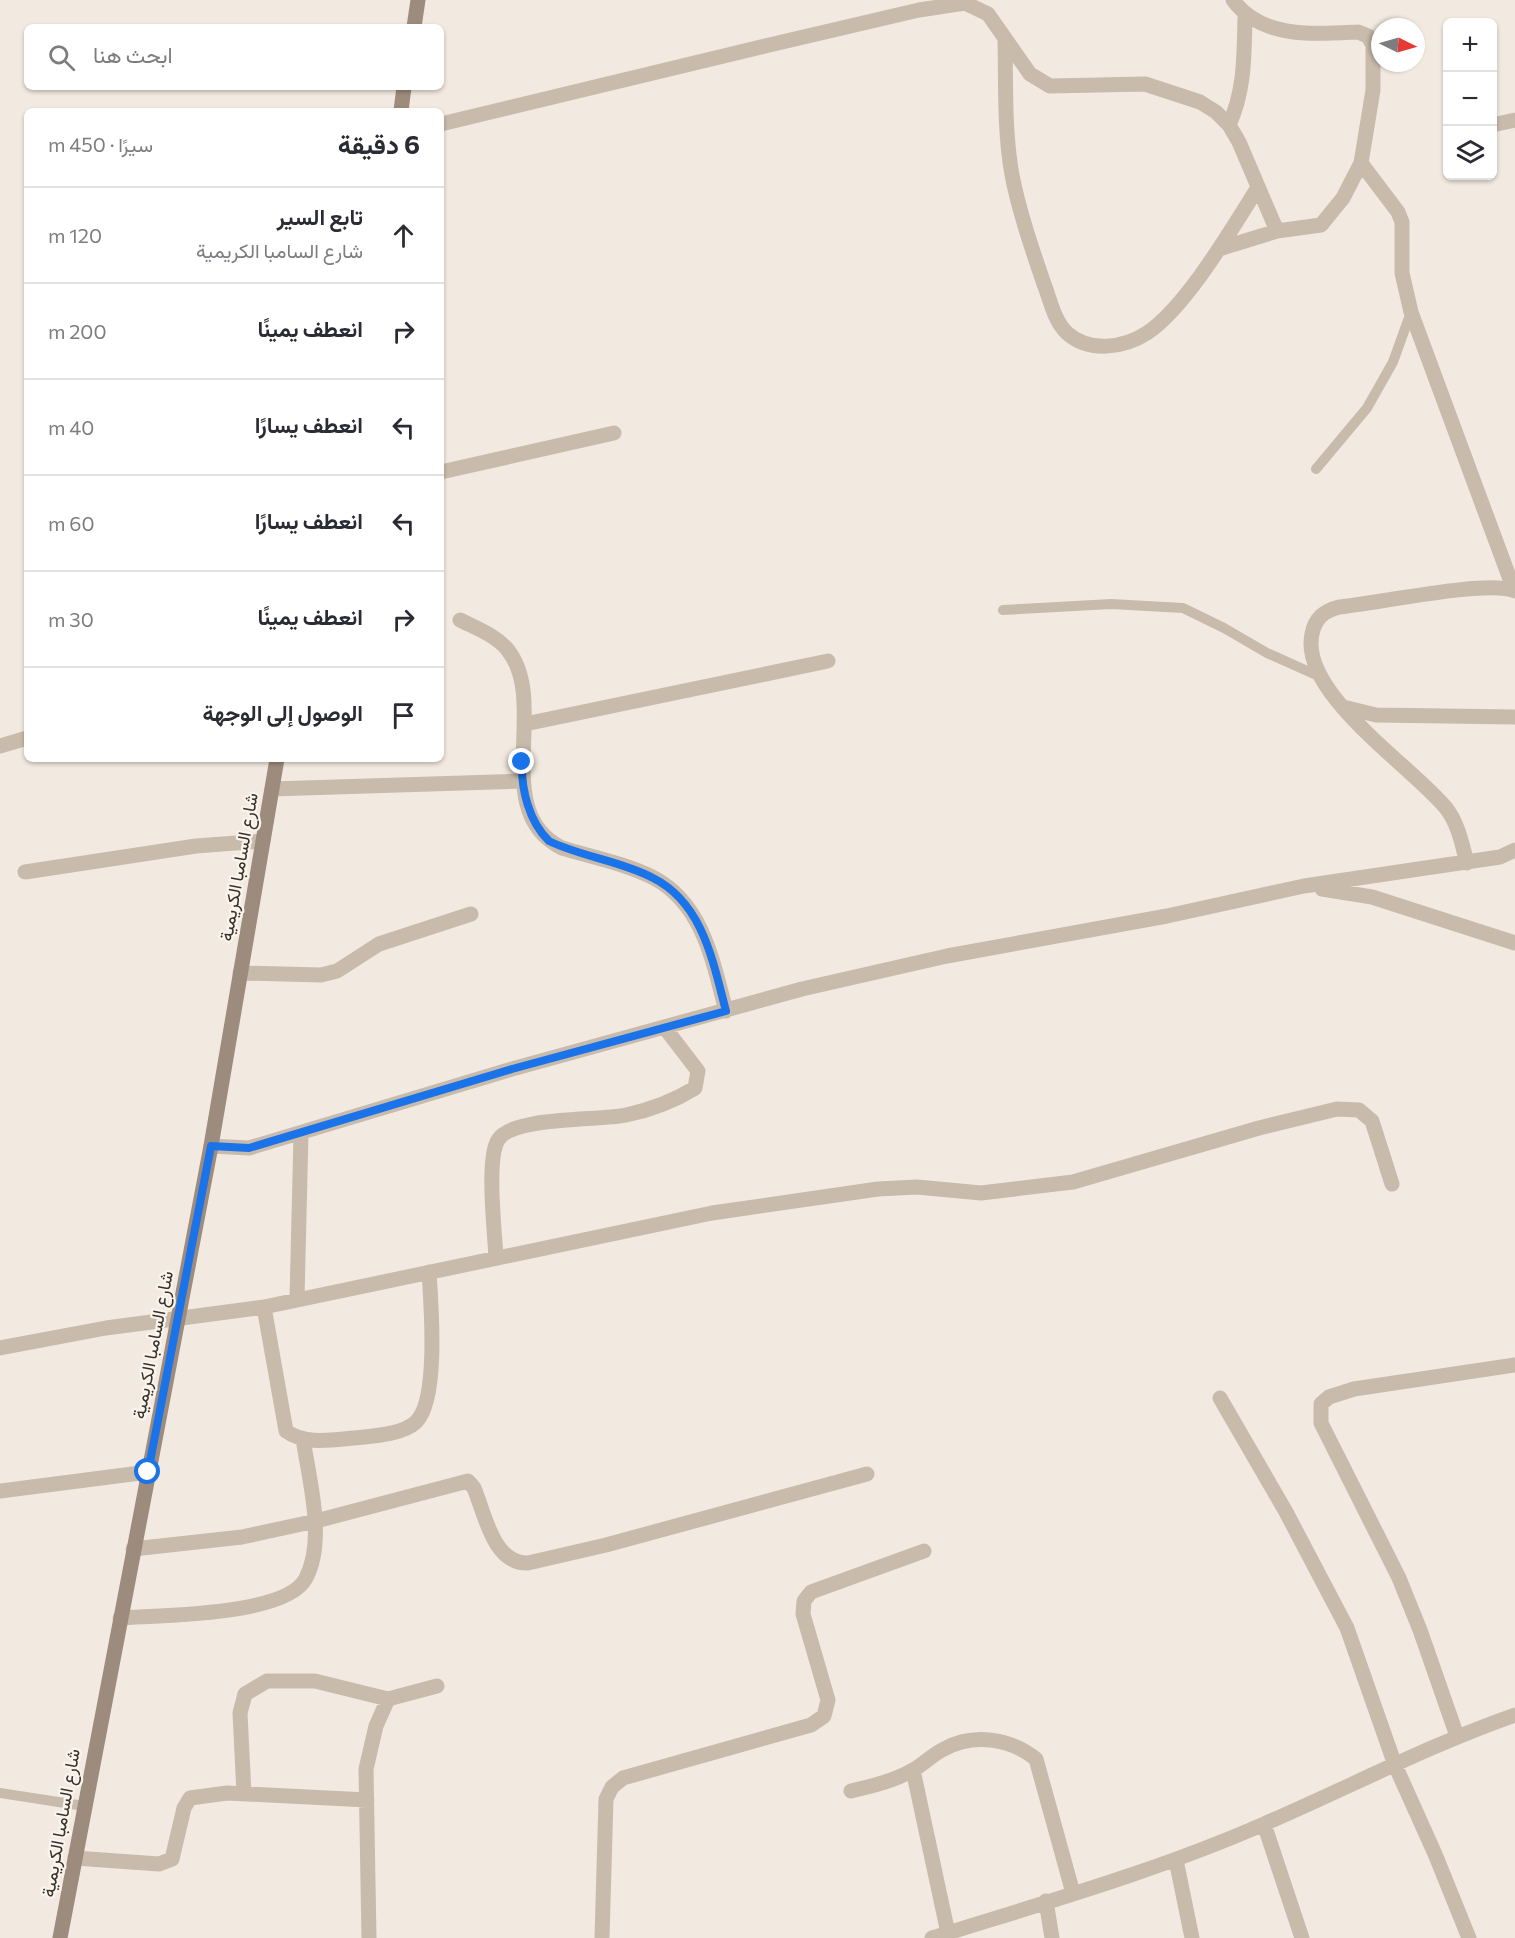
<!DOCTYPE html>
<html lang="ar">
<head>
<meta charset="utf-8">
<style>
  body { margin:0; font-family:Commissioner,Vazirmatn,sans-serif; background:#f7f7f7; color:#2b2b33; direction:rtl }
  .controls { position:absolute; right:18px; top:18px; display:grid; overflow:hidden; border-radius:9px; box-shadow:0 2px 4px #0004 }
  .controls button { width:54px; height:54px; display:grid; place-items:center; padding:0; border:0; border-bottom:2px solid #e1e1e2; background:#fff; color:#2b2b33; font:30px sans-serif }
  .compass { position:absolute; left:1371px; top:18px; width:54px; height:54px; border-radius:50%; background:#fff; box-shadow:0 2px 4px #0004; rotate:95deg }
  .stop { position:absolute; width:18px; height:18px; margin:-14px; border:4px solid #1a73e8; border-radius:50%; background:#fff }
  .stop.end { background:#1a73e8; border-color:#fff; box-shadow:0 2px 6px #0008 }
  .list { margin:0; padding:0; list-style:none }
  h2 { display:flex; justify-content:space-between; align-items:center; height:78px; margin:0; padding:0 24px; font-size:26px }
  h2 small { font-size:20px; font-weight:400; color:#7c7c81 }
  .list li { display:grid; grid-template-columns:39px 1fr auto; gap:18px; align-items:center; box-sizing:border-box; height:96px; padding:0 24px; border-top:2px solid #e1e1e2 }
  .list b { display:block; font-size:22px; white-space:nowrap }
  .list p { margin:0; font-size:20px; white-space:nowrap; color:#7c7c81 }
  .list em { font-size:20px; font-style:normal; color:#7c7c81 }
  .icon { flex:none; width:33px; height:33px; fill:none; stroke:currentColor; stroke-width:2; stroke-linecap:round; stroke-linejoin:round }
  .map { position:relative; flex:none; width:1515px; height:1938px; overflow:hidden; direction:ltr }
  .search { position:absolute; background:#fff; box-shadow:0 2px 4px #0004; left:24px; top:24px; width:420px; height:66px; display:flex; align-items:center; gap:15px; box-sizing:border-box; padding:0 21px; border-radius:9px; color:#7c7c81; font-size:22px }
  .panel { position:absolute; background:#fff; box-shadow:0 2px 4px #0004; left:24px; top:108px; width:420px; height:654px; border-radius:9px; direction:rtl }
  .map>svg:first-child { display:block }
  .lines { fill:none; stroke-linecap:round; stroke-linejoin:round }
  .service { stroke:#c9bbac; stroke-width:10 }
  .minor { stroke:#c9bbac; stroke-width:15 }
  .secondary { stroke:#9d8b7d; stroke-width:15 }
  .route { stroke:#1a73e8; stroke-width:8 }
  .labels { text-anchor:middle; stroke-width:4.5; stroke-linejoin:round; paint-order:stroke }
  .street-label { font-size:18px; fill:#38302b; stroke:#f9f4ec }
</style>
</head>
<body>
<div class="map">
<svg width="1515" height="1938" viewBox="0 0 1515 1938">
  <rect width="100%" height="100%" fill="#f2eae0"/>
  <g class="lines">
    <path class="service" d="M 1316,469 L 1367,408 L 1393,362 L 1411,312
      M 1003,610 L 1111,604 L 1183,608 L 1224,628 L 1267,653 L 1323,678
      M 0,1793 L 84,1806"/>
    <path class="minor" d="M 1005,39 C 1006,84 1004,130 1012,175 C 1019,211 1032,249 1044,284 C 1050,299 1054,321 1067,333 C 1089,353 1124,348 1147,333 C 1186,307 1231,230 1257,189
      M 441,124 L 765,46 L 919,10 L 965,3 L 988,14 L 1030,74 L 1050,86 L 1145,84 L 1200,102 L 1216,112 L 1229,125 L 1239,142 L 1277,231
      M 1229,125 C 1245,90 1244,55 1245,17
      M 1492,125 L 1515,120
      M 1361,163 L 1398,212 L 1402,222 L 1402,273 L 1411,312 L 1514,590
      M 1219,249 L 1277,231 L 1321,225 L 1343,198 L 1361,163 L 1373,90 L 1373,45 L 1368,36 L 1358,32 C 1315,34 1261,39 1233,0
      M 441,472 L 614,433
      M 460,620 C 476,628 495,635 507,649 C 551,702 488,812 562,848 C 592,857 627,864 654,878 C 703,904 713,962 726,1011
      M 1343,707 L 1376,715 L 1515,717
      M 525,724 L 828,661
      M 0,746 L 27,738
      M 272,789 L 522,781
      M 1467,863 C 1462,844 1458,823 1446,808 C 1413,767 1299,693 1312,634 C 1315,618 1324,611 1339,607 C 1374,604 1489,579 1515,591
      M 25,872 L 196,846 L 263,841
      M 1322,889 L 1372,897 L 1515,943
      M 240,973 L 321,975 L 337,971 L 379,944 L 471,914
      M 211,1146 L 249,1148 L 512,1069 L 802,989 L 947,956 L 1167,916 L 1304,886 L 1500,857 L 1515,850
      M 496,1258 C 495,1234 486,1159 498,1140 C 512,1116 599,1121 626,1115 C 650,1110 674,1101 695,1088 L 698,1071 L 665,1028
      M 297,1298 L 301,1134
      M 264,1307 L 286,1431 C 305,1445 332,1440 354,1438 C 372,1436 402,1435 416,1422 C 439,1400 431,1304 429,1272
      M 0,1348 L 106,1328 L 264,1307 L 712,1213 L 878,1189 L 917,1187 L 981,1193 L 1073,1182 L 1259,1128 L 1337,1109 L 1359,1110 L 1372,1121 L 1392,1184
      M 1220,1398 L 1286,1512 L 1347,1628 L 1395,1765 L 1435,1854 L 1469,1938
      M 0,1491 L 148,1472
      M 133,1549 L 242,1537 L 316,1521 L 468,1481 L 474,1488 C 485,1514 493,1564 528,1563 L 606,1545 L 867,1474
      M 120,1618 C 160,1615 287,1616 306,1578 C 326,1540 309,1479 303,1439
      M 1457,1736 L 1420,1630 L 1399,1578 L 1321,1423 L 1321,1404 L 1329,1397 L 1354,1389 L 1515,1365
      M 913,1770 L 948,1933
      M 851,1791 C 872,1786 894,1781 913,1770 C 924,1764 933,1754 944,1749 C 973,1733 1010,1738 1036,1759 L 1073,1893
      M 244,1794 L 240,1713 L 245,1694 L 267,1681 L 315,1681 L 388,1699
      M 1264,1824 L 1302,1938
      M 75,1858 L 159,1864 L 172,1859 L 184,1808 L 190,1798 L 227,1793 L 367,1800
      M 1176,1860 L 1192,1938
      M 1046,1901 L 1052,1938
      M 369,1938 L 366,1769 L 376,1726 L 388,1699 L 437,1686
      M 602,1938 L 606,1799 L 612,1787 L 623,1778 L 811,1725 L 824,1716 L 828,1700 L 803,1614 L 804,1601 L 811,1592 L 924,1551
      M 932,1938 C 1043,1903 1157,1871 1264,1824 C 1348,1788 1429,1745 1515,1715"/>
    <path class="secondary" d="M 414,27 L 418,0
      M 401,111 L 404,87
      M 60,1938 L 211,1146 L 277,759"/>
  </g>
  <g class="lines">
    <path class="route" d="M 148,1472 L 211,1146 L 249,1148 L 512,1069 L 726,1011 C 713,962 703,903 653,878 C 621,861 582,857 549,841 C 529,822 521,789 522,762"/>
  </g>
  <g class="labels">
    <g class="street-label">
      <text transform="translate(239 867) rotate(-80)" y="6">شارع السامبا الكريمية</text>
      <text transform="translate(153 1345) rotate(-79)" y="6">شارع السامبا الكريمية</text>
      <text transform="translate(61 1823) rotate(-80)" y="6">شارع السامبا الكريمية</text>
    </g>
  </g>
</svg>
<div class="controls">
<button>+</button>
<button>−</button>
<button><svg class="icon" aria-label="layers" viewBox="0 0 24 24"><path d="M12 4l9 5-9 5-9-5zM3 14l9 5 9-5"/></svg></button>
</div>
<svg class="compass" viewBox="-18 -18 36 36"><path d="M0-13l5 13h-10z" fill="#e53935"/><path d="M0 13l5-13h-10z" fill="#7c7c81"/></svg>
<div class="stop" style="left:148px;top:1472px"></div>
<div class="stop end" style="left:522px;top:762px"></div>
<div class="search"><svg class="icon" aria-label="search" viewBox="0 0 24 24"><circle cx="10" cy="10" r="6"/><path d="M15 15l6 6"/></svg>ابحث هنا</div>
<section class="panel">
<h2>6 دقيقة<small>سيرًا · 450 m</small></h2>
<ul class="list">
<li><svg class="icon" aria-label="ahead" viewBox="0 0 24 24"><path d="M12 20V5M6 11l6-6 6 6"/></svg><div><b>تابع السير</b><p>شارع السامبا الكريمية</p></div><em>120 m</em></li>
<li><svg class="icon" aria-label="right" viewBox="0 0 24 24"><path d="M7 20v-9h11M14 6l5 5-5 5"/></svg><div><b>انعطف يمينًا</b></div><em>200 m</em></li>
<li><svg class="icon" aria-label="left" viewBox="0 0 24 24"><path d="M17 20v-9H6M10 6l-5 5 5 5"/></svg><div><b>انعطف يسارًا</b></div><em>40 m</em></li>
<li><svg class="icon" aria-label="left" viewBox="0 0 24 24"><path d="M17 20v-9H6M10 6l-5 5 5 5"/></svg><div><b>انعطف يسارًا</b></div><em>60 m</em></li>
<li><svg class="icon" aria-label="right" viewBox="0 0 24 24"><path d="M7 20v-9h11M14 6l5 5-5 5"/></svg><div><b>انعطف يمينًا</b></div><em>30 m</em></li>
<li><svg class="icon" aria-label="arrive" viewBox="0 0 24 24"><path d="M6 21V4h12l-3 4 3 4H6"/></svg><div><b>الوصول إلى الوجهة</b></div></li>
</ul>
</section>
</div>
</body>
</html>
